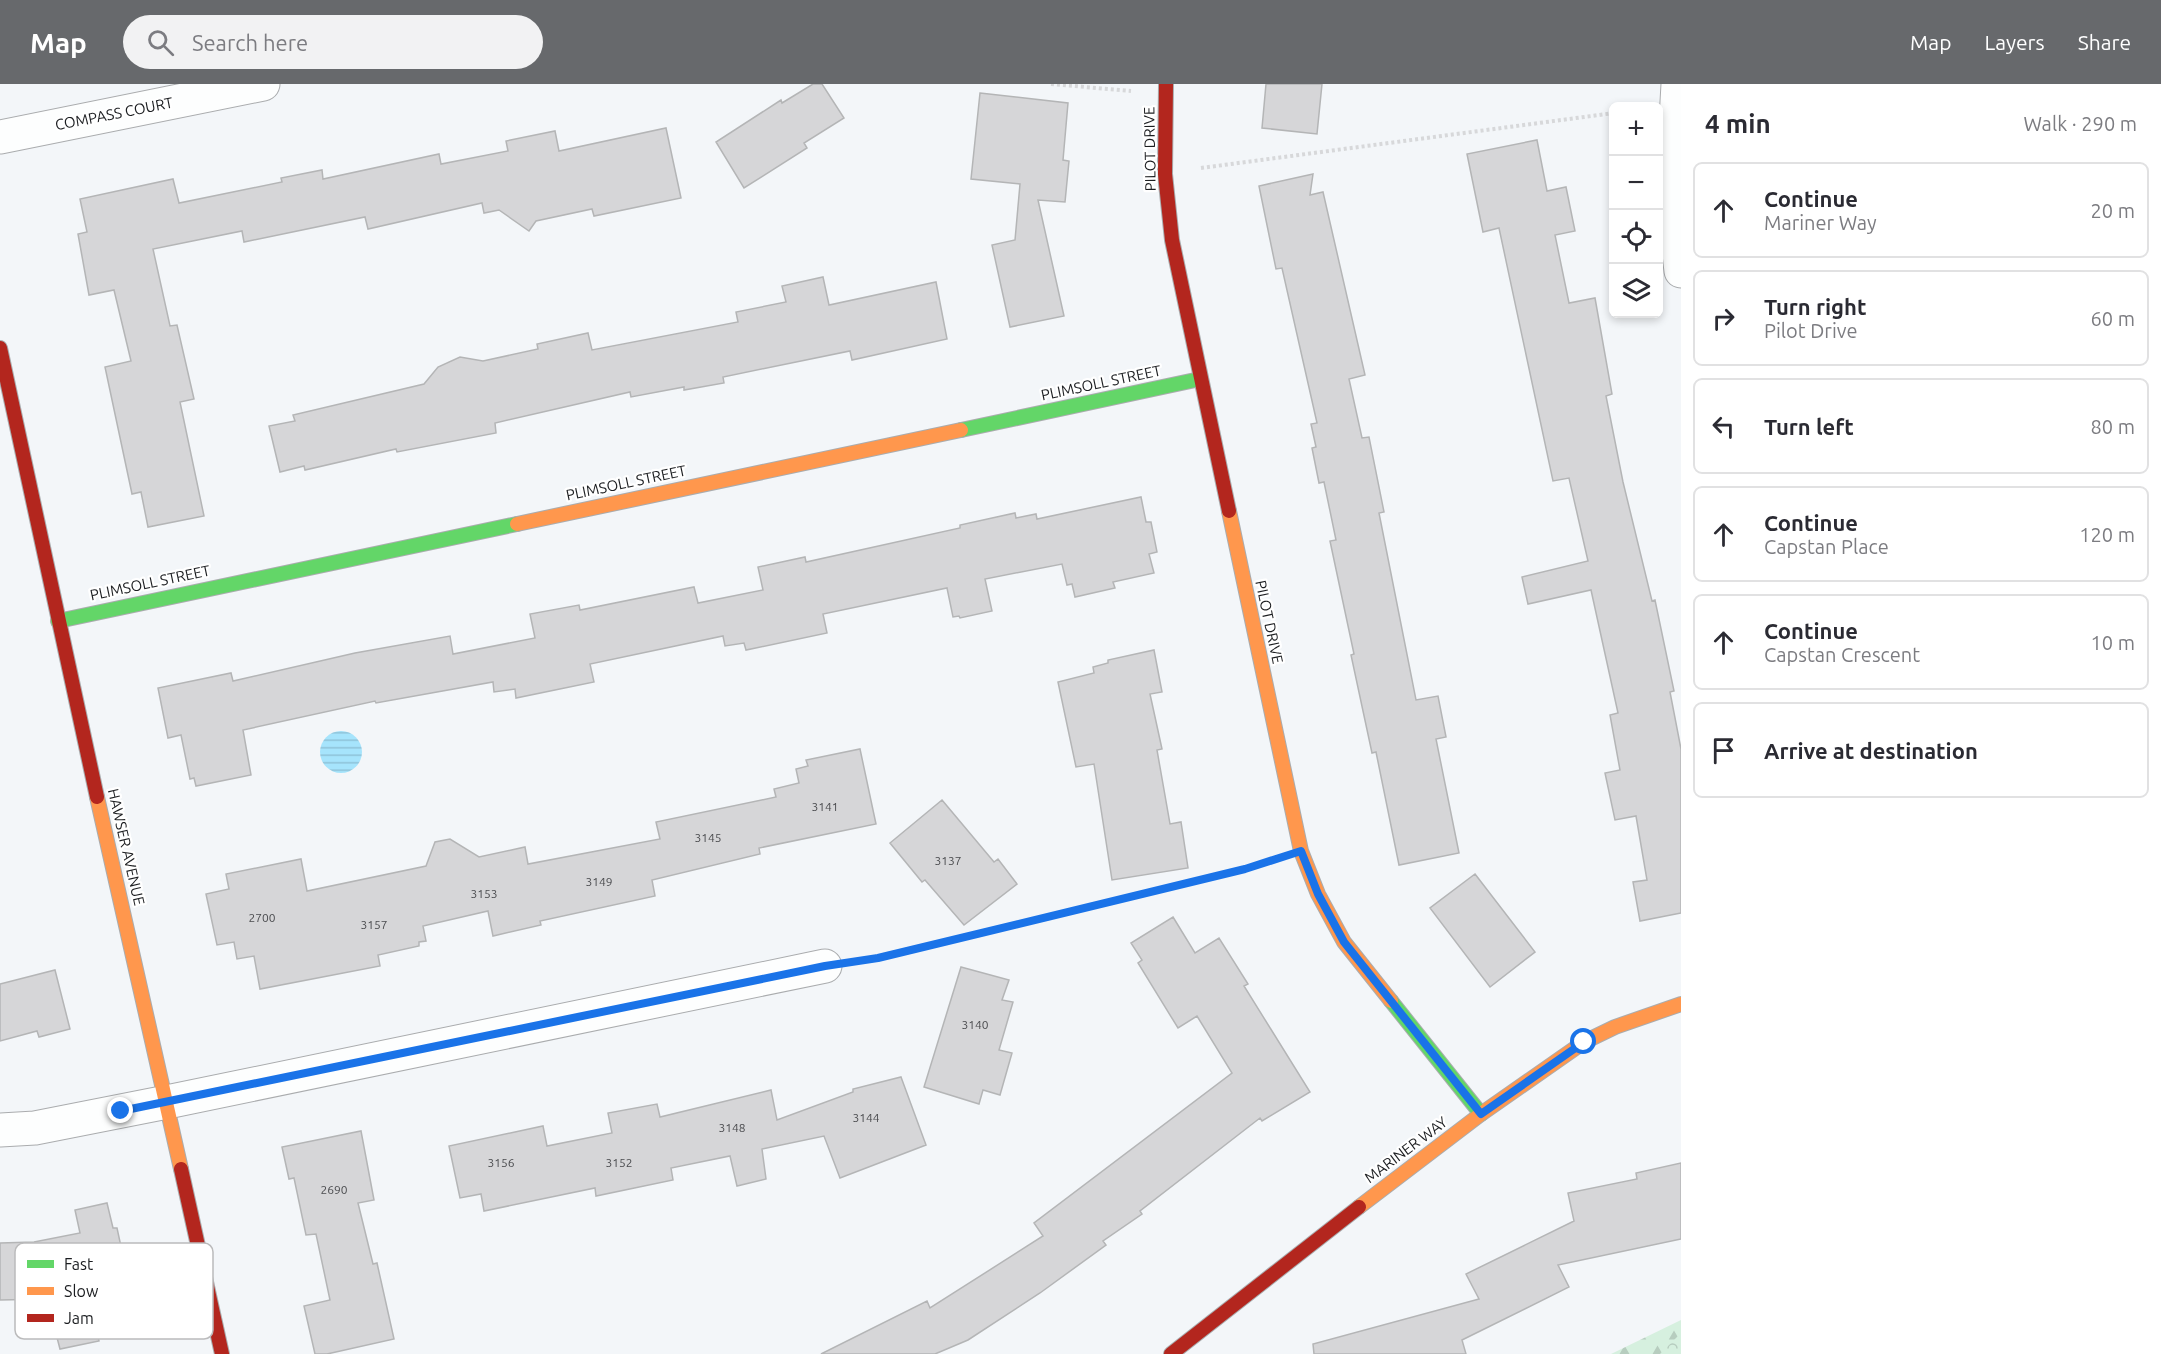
<!DOCTYPE html>
<html lang="en">
<head>
<meta charset="utf-8">
<style>
  body { margin:0; font-family:Ubuntu,sans-serif; background:#f2f2f3; color:#2b2b33 }
  .controls { position:absolute; right:18px; top:18px; display:grid; overflow:hidden; border-radius:9px; box-shadow:0 3px 9px #0003 }
  .controls button { width:54px; height:54px; display:grid; place-items:center; padding:0; border:0; border-bottom:2px solid #e1e1e2; background:#fff; color:#2b2b33; font:30px sans-serif }
  .stop { position:absolute; width:18px; height:18px; margin:-14px; border:4px solid #1a73e8; border-radius:50%; background:#fff }
  .stop.end { background:#1a73e8; border-color:#fff; box-shadow:0 2px 6px #0008 }
  .list { margin:0; padding:0; list-style:none }
  h2 { display:flex; justify-content:space-between; align-items:center; height:78px; margin:0; padding:0 24px; font-size:26px }
  h2 small { font-size:20px; font-weight:400; color:#7c7c81 }
  .list li { display:grid; grid-template-columns:39px 1fr auto; gap:18px; align-items:center; box-sizing:border-box; height:96px; margin:0 12px 12px; padding:0 12px; border:2px solid #e1e1e2; border-radius:9px }
  .list b { display:block; font-size:22px; white-space:nowrap }
  .list p { margin:0; font-size:20px; white-space:nowrap; color:#7c7c81 }
  .list em { font-size:20px; font-style:normal; color:#7c7c81 }
  .icon { flex:none; width:33px; height:33px; fill:none; stroke:currentColor; stroke-width:2; stroke-linecap:round; stroke-linejoin:round }
  .map { position:relative; flex:none; width:1681px; height:1270px; overflow:hidden }
  header { display:flex; align-items:center; gap:36px; box-sizing:border-box; height:84px; padding:0 30px; background:#67696c; color:#fff }
  header strong { font-size:28px }
  nav { display:flex; gap:33px; margin-inline-start:auto; font-size:21px }
  .search { width:420px; height:54px; background:#f2f2f3; display:flex; align-items:center; gap:15px; box-sizing:border-box; padding:0 21px; border-radius:33px; color:#7c7c81; font-size:22px }
  main { display:flex }
  aside { flex:1; background:#fff }
  .map>svg:first-child { display:block }
  .forest { fill:url(#forest-firs) }
  .park { fill:url(#park-crowns) }
  .water { fill:url(#water-rules) }
  .building { fill:#d6d6d8; stroke:#b4b5b6; stroke-width:1.5 }
  .lines { fill:none; stroke-linecap:round; stroke-linejoin:round }
  .street-casing { stroke:#aaacae; stroke-width:35 }
  .fast-casing { stroke:#aaacae; stroke-width:16 }
  .slow-casing { stroke:#aaacae; stroke-width:16 }
  .jam-casing { stroke:#aaacae; stroke-width:16 }
  .path { stroke:#d7d8da; stroke-width:4; stroke-dasharray:3 3; stroke-linecap:butt }
  .street { stroke:#fdfefe; stroke-width:33 }
  .fast { stroke:#63d668; stroke-width:14 }
  .slow { stroke:#ff974d; stroke-width:14 }
  .jam { stroke:#b3261e; stroke-width:14 }
  .route { stroke:#1a73e8; stroke-width:8 }
  .labels { text-anchor:middle; stroke-width:4.5; stroke-linejoin:round; paint-order:stroke }
  .number-label { font-size:12px; fill:#4a4b4e }
  .street-label { font-size:15px; fill:#1b1d20; stroke:#fff }
  .key { fill:#fff; stroke:#bbbbbc; stroke-width:1.5 }
  .key-label { font-size:16px; fill:#1b1d20 }
</style>
</head>
<body>
<header>
<strong>Map</strong>
<div class="search"><svg class="icon" aria-label="search" viewBox="0 0 24 24"><circle cx="10" cy="10" r="6"/><path d="M15 15l6 6"/></svg>Search here</div>
<nav><a>Map</a><a>Layers</a><a>Share</a></nav>
</header>
<main>
<div class="map">
<svg width="1681" height="1270" viewBox="0 0 1681 1270">
  <defs>
    <pattern id="forest-firs" width="22" height="20" patternUnits="userSpaceOnUse" patternTransform="scale(1.5)"><rect width="22" height="20" fill="#d6f0df"/><path d="M5 1l3.5 6h-7zM16 11l3.5 6h-7z" fill="#b7cdbf"/></pattern>
    <pattern id="park-crowns" width="20" height="18" patternUnits="userSpaceOnUse" patternTransform="scale(1.5)"><rect width="20" height="18" fill="#d6f0df"/><path d="M2 6a3 3 0 1 1 6 0M12 15a3 3 0 1 1 6 0" fill="none" stroke="#b7cdbf"/></pattern>
    <pattern id="water-rules" width="6" height="5" patternUnits="userSpaceOnUse" patternTransform="scale(1.5)"><rect width="6" height="5" fill="#a6e4fc"/><path d="M0 2.5h6" fill="none" stroke="#8ec3d8"/></pattern>
  </defs>
  <rect width="100%" height="100%" fill="#f3f6f9"/>
  <path class="forest" d="M 1681,1236 L 1681,1270 L 1611,1270 Z"/>
  <path class="park" d="M 1681,1249 L 1681,1270 L 1660,1270 Z"/>
  <path class="water" d="M320 668a21 21 0 1 1 42 0a21 21 0 1 1-42 0Z"/>
  <path class="building" d="M 813,0 L 822,0 L 844,34 L 804,59 L 807,64 L 744,104 L 716,58 L 781,16 L 782,19 Z
    M 1266,0 L 1322,0 L 1317,50 L 1262,44 Z
    M 980,9 L 1068,19 L 1063,76 L 1069,77 L 1065,118 L 1038,116 L 1064,232 L 1010,243 L 992,161 L 1015,156 L 1020,100 L 971,95 Z
    M 666,44 L 681,114 L 594,132 L 592,125 L 536,137 L 529,147 L 499,126 L 484,129 L 482,119 L 368,145 L 365,133 L 244,158 L 242,147 L 153,165 L 170,242 L 177,241 L 194,315 L 180,318 L 204,432 L 148,443 L 141,408 L 132,410 L 105,283 L 131,277 L 114,206 L 89,211 L 78,150 L 87,148 L 80,115 L 173,95 L 179,119 L 282,98 L 281,94 L 322,86 L 323,95 L 439,70 L 441,80 L 508,67 L 506,57 L 555,47 L 559,67 Z
    M 1537,56 L 1547,107 L 1566,103 L 1575,147 L 1555,151 L 1569,219 L 1595,214 L 1612,310 L 1606,312 L 1623,398 L 1652,517 L 1655,516 L 1674,607 L 1670,608 L 1681,665 L 1681,829 L 1640,837 L 1633,798 L 1647,796 L 1636,732 L 1615,736 L 1605,689 L 1620,686 L 1610,631 L 1618,629 L 1591,506 L 1528,520 L 1522,493 L 1588,477 L 1569,394 L 1553,397 L 1499,144 L 1483,148 L 1467,70 Z
    M 1313,90 L 1310,111 L 1323,108 L 1365,291 L 1349,295 L 1362,354 L 1369,353 L 1384,428 L 1379,429 L 1416,616 L 1438,612 L 1446,653 L 1436,655 L 1459,769 L 1399,781 L 1376,668 L 1372,669 L 1351,571 L 1354,570 L 1330,457 L 1336,456 L 1324,398 L 1319,399 L 1312,364 L 1316,363 L 1311,340 L 1317,339 L 1282,184 L 1276,185 L 1259,102 Z
    M 823,193 L 829,221 L 936,198 L 947,255 L 852,276 L 850,267 L 723,293 L 724,299 L 684,306 L 684,303 L 631,313 L 630,308 L 495,339 L 496,349 L 397,368 L 396,365 L 305,386 L 304,382 L 280,388 L 269,342 L 295,337 L 293,331 L 424,300 L 438,283 L 460,273 L 483,277 L 538,265 L 537,260 L 588,249 L 592,266 L 738,238 L 736,228 L 786,218 L 782,202 Z
    M 1141,413 L 1146,438 L 1151,438 L 1157,468 L 1149,470 L 1154,489 L 1113,498 L 1115,504 L 1075,513 L 1072,500 L 1067,501 L 1062,480 L 985,495 L 992,527 L 960,534 L 959,532 L 953,533 L 947,504 L 823,530 L 827,549 L 746,566 L 744,559 L 725,562 L 723,552 L 590,580 L 594,598 L 516,614 L 515,605 L 494,608 L 493,598 L 376,619 L 375,617 L 243,646 L 251,691 L 196,702 L 194,694 L 190,695 L 181,651 L 168,654 L 158,604 L 231,589 L 233,597 L 355,569 L 450,552 L 453,570 L 535,554 L 530,530 L 579,521 L 580,526 L 694,503 L 698,519 L 763,506 L 758,483 L 805,473 L 806,478 L 960,444 L 960,441 L 1015,429 L 1016,434 L 1036,430 L 1037,435 Z
    M 1154,566 L 1162,608 L 1150,610 L 1162,665 L 1157,666 L 1170,740 L 1181,738 L 1188,784 L 1112,796 L 1094,680 L 1076,683 L 1058,598 L 1094,589 L 1093,583 L 1108,579 L 1108,576 Z
    M 860,665 L 876,740 L 759,764 L 760,770 L 652,796 L 655,812 L 540,837 L 541,841 L 493,852 L 488,827 L 423,842 L 426,857 L 419,858 L 419,862 L 378,871 L 380,882 L 260,905 L 254,872 L 237,875 L 234,858 L 217,861 L 206,810 L 229,805 L 226,790 L 301,775 L 307,807 L 426,782 L 435,758 L 450,755 L 479,773 L 525,763 L 528,780 L 660,755 L 656,738 L 776,713 L 774,705 L 799,699 L 796,685 L 808,682 L 806,676 Z
    M 942,716 L 994,778 L 998,775 L 1017,800 L 964,841 L 925,796 L 922,798 L 890,759 Z
    M 1475,790 L 1535,868 L 1490,903 L 1430,824 Z
    M 1173,833 L 1195,869 L 1219,854 L 1248,900 L 1244,902 L 1310,1008 L 1262,1037 L 1260,1034 L 1140,1127 L 1142,1130 L 1103,1157 L 1106,1161 L 1040,1209 L 968,1256 L 935,1270 L 821,1270 L 927,1217 L 930,1224 L 1043,1152 L 1034,1139 L 1232,989 L 1197,932 L 1178,944 L 1138,879 L 1142,876 L 1131,859 Z
    M 961,883 L 1009,896 L 1002,916 L 1013,918 L 999,966 L 1012,969 L 1000,1011 L 983,1006 L 979,1020 L 924,1003 Z
    M 55,886 L 70,945 L 39,953 L 37,947 L 0,957 L 0,900 Z
    M 901,993 L 926,1061 L 840,1094 L 824,1052 L 762,1065 L 766,1095 L 737,1102 L 730,1072 L 671,1084 L 673,1096 L 596,1112 L 595,1104 L 484,1127 L 481,1110 L 460,1114 L 449,1062 L 543,1042 L 547,1062 L 612,1049 L 608,1029 L 657,1020 L 660,1033 L 771,1006 L 777,1036 L 853,1008 L 853,1005 Z
    M 361,1047 L 374,1116 L 358,1119 L 373,1180 L 377,1179 L 394,1255 L 327,1270 L 315,1270 L 304,1222 L 330,1216 L 316,1150 L 306,1151 L 294,1094 L 289,1095 L 282,1063 Z
    M 1681,1079 L 1681,1155 L 1558,1181 L 1569,1203 L 1462,1256 L 1466,1270 L 1314,1270 L 1313,1260 L 1479,1215 L 1466,1190 L 1574,1137 L 1568,1109 L 1637,1095 L 1636,1089 Z
    M 107,1119 L 113,1144 L 117,1144 L 125,1181 L 114,1184 L 119,1209 L 90,1215 L 99,1257 L 60,1265 L 47,1215 L 0,1216 L 0,1159 L 34,1158 L 80,1149 L 75,1126 Z"/>
  <g class="lines">
    <g class="street-casing">
      <path id="street" d="M 1678,0 L 1672,108 L 1681,187
        M 0,53 L 263,0
        M 0,1046 L 35,1044 L 167,1018 L 825,882"/>
    </g>
    <g class="fast-casing">
      <path id="fast" d="M 961,346 L 1200,295
        M 58,537 L 517,440
        M 1391,917 L 1481,1030"/>
    </g>
    <g class="slow-casing">
      <path id="slow" d="M 1229,427 L 1301,767 L 1318,810 L 1344,858 L 1391,917
        M 517,440 L 961,346
        M 97,713 L 181,1085
        M 1359,1123 L 1481,1030 L 1584,958 L 1615,943 L 1681,920"/>
    </g>
    <g class="jam-casing">
      <path id="jam" d="M 1166,0 L 1165,90 L 1172,156 L 1229,427
        M 0,264 L 97,713
        M 181,1085 L 222,1270
        M 1171,1270 L 1359,1123"/>
    </g>
    <path class="path" d="M 1051,0 L 1131,7
      M 1201,84 L 1614,29
      M 858,877 L 1245,785 L 1268,777"/>
    <use href="#street" class="street"/>
    <use href="#fast" class="fast"/>
    <use href="#slow" class="slow"/>
    <use href="#jam" class="jam"/>
  </g>
  <g class="lines">
    <path class="route" d="M 121,1027 L 825,882 L 878,874 L 1245,785 L 1301,767 L 1318,810 L 1344,858 L 1481,1030 L 1584,958"/>
  </g>
  <g class="labels">
    <g class="number-label">
      <text x="825" y="727">3141</text>
      <text x="708" y="758">3145</text>
      <text x="948" y="781">3137</text>
      <text x="599" y="802">3149</text>
      <text x="484" y="814">3153</text>
      <text x="262" y="838">2700</text>
      <text x="374" y="845">3157</text>
      <text x="975" y="945">3140</text>
      <text x="866" y="1038">3144</text>
      <text x="732" y="1048">3148</text>
      <text x="501" y="1083">3156</text>
      <text x="619" y="1083">3152</text>
      <text x="334" y="1110">2690</text>
    </g>
    <g class="street-label">
      <text transform="translate(114 30) rotate(-11)" y="5">COMPASS COURT</text>
      <text transform="translate(1150 65) rotate(-91)" y="5">PILOT DRIVE</text>
      <text transform="translate(1101 299) rotate(-12)" y="5">PLIMSOLL STREET</text>
      <text transform="translate(626 399) rotate(-12)" y="5">PLIMSOLL STREET</text>
      <text transform="translate(150 499) rotate(-12)" y="5">PLIMSOLL STREET</text>
      <text transform="translate(1269 538) rotate(78)" y="5">PILOT DRIVE</text>
      <text transform="translate(126 763) rotate(77)" y="5">HAWSER AVENUE</text>
      <text transform="translate(1406 1066) rotate(-37)" y="5">MARINER WAY</text>
    </g>
  </g>
  <rect x="15" y="1159" width="198" height="96" rx="9" class="key"/>
  <rect x="27" y="1176" width="27" height="8" fill="#63d668"/>
  <rect x="27" y="1203" width="27" height="8" fill="#ff974d"/>
  <rect x="27" y="1230" width="27" height="8" fill="#b3261e"/>
  <g class="key-label">
    <text x="64" y="1186">Fast</text>
    <text x="64" y="1213">Slow</text>
    <text x="64" y="1240">Jam</text>
  </g>
</svg>
<div class="controls">
<button>+</button>
<button>−</button>
<button><svg class="icon" aria-label="locate" viewBox="0 0 24 24"><circle cx="12" cy="12" r="6"/><path d="M12 2v4M12 18v4M2 12h4M18 12h4"/></svg></button>
<button><svg class="icon" aria-label="layers" viewBox="0 0 24 24"><path d="M12 4l9 5-9 5-9-5zM3 14l9 5 9-5"/></svg></button>
</div>
<div class="stop" style="left:1584px;top:958px"></div>
<div class="stop end" style="left:121px;top:1027px"></div>
</div>
<aside>
<h2>4 min<small>Walk · 290 m</small></h2>
<ul class="list">
<li><svg class="icon" aria-label="ahead" viewBox="0 0 24 24"><path d="M12 20V5M6 11l6-6 6 6"/></svg><div><b>Continue</b><p>Mariner Way</p></div><em>20 m</em></li>
<li><svg class="icon" aria-label="right" viewBox="0 0 24 24"><path d="M7 20v-9h11M14 6l5 5-5 5"/></svg><div><b>Turn right</b><p>Pilot Drive</p></div><em>60 m</em></li>
<li><svg class="icon" aria-label="left" viewBox="0 0 24 24"><path d="M17 20v-9H6M10 6l-5 5 5 5"/></svg><div><b>Turn left</b></div><em>80 m</em></li>
<li><svg class="icon" aria-label="ahead" viewBox="0 0 24 24"><path d="M12 20V5M6 11l6-6 6 6"/></svg><div><b>Continue</b><p>Capstan Place</p></div><em>120 m</em></li>
<li><svg class="icon" aria-label="ahead" viewBox="0 0 24 24"><path d="M12 20V5M6 11l6-6 6 6"/></svg><div><b>Continue</b><p>Capstan Crescent</p></div><em>10 m</em></li>
<li><svg class="icon" aria-label="arrive" viewBox="0 0 24 24"><path d="M6 21V4h12l-3 4 3 4H6"/></svg><div><b>Arrive at destination</b></div></li>
</ul>
</aside>
</main>
</body>
</html>
